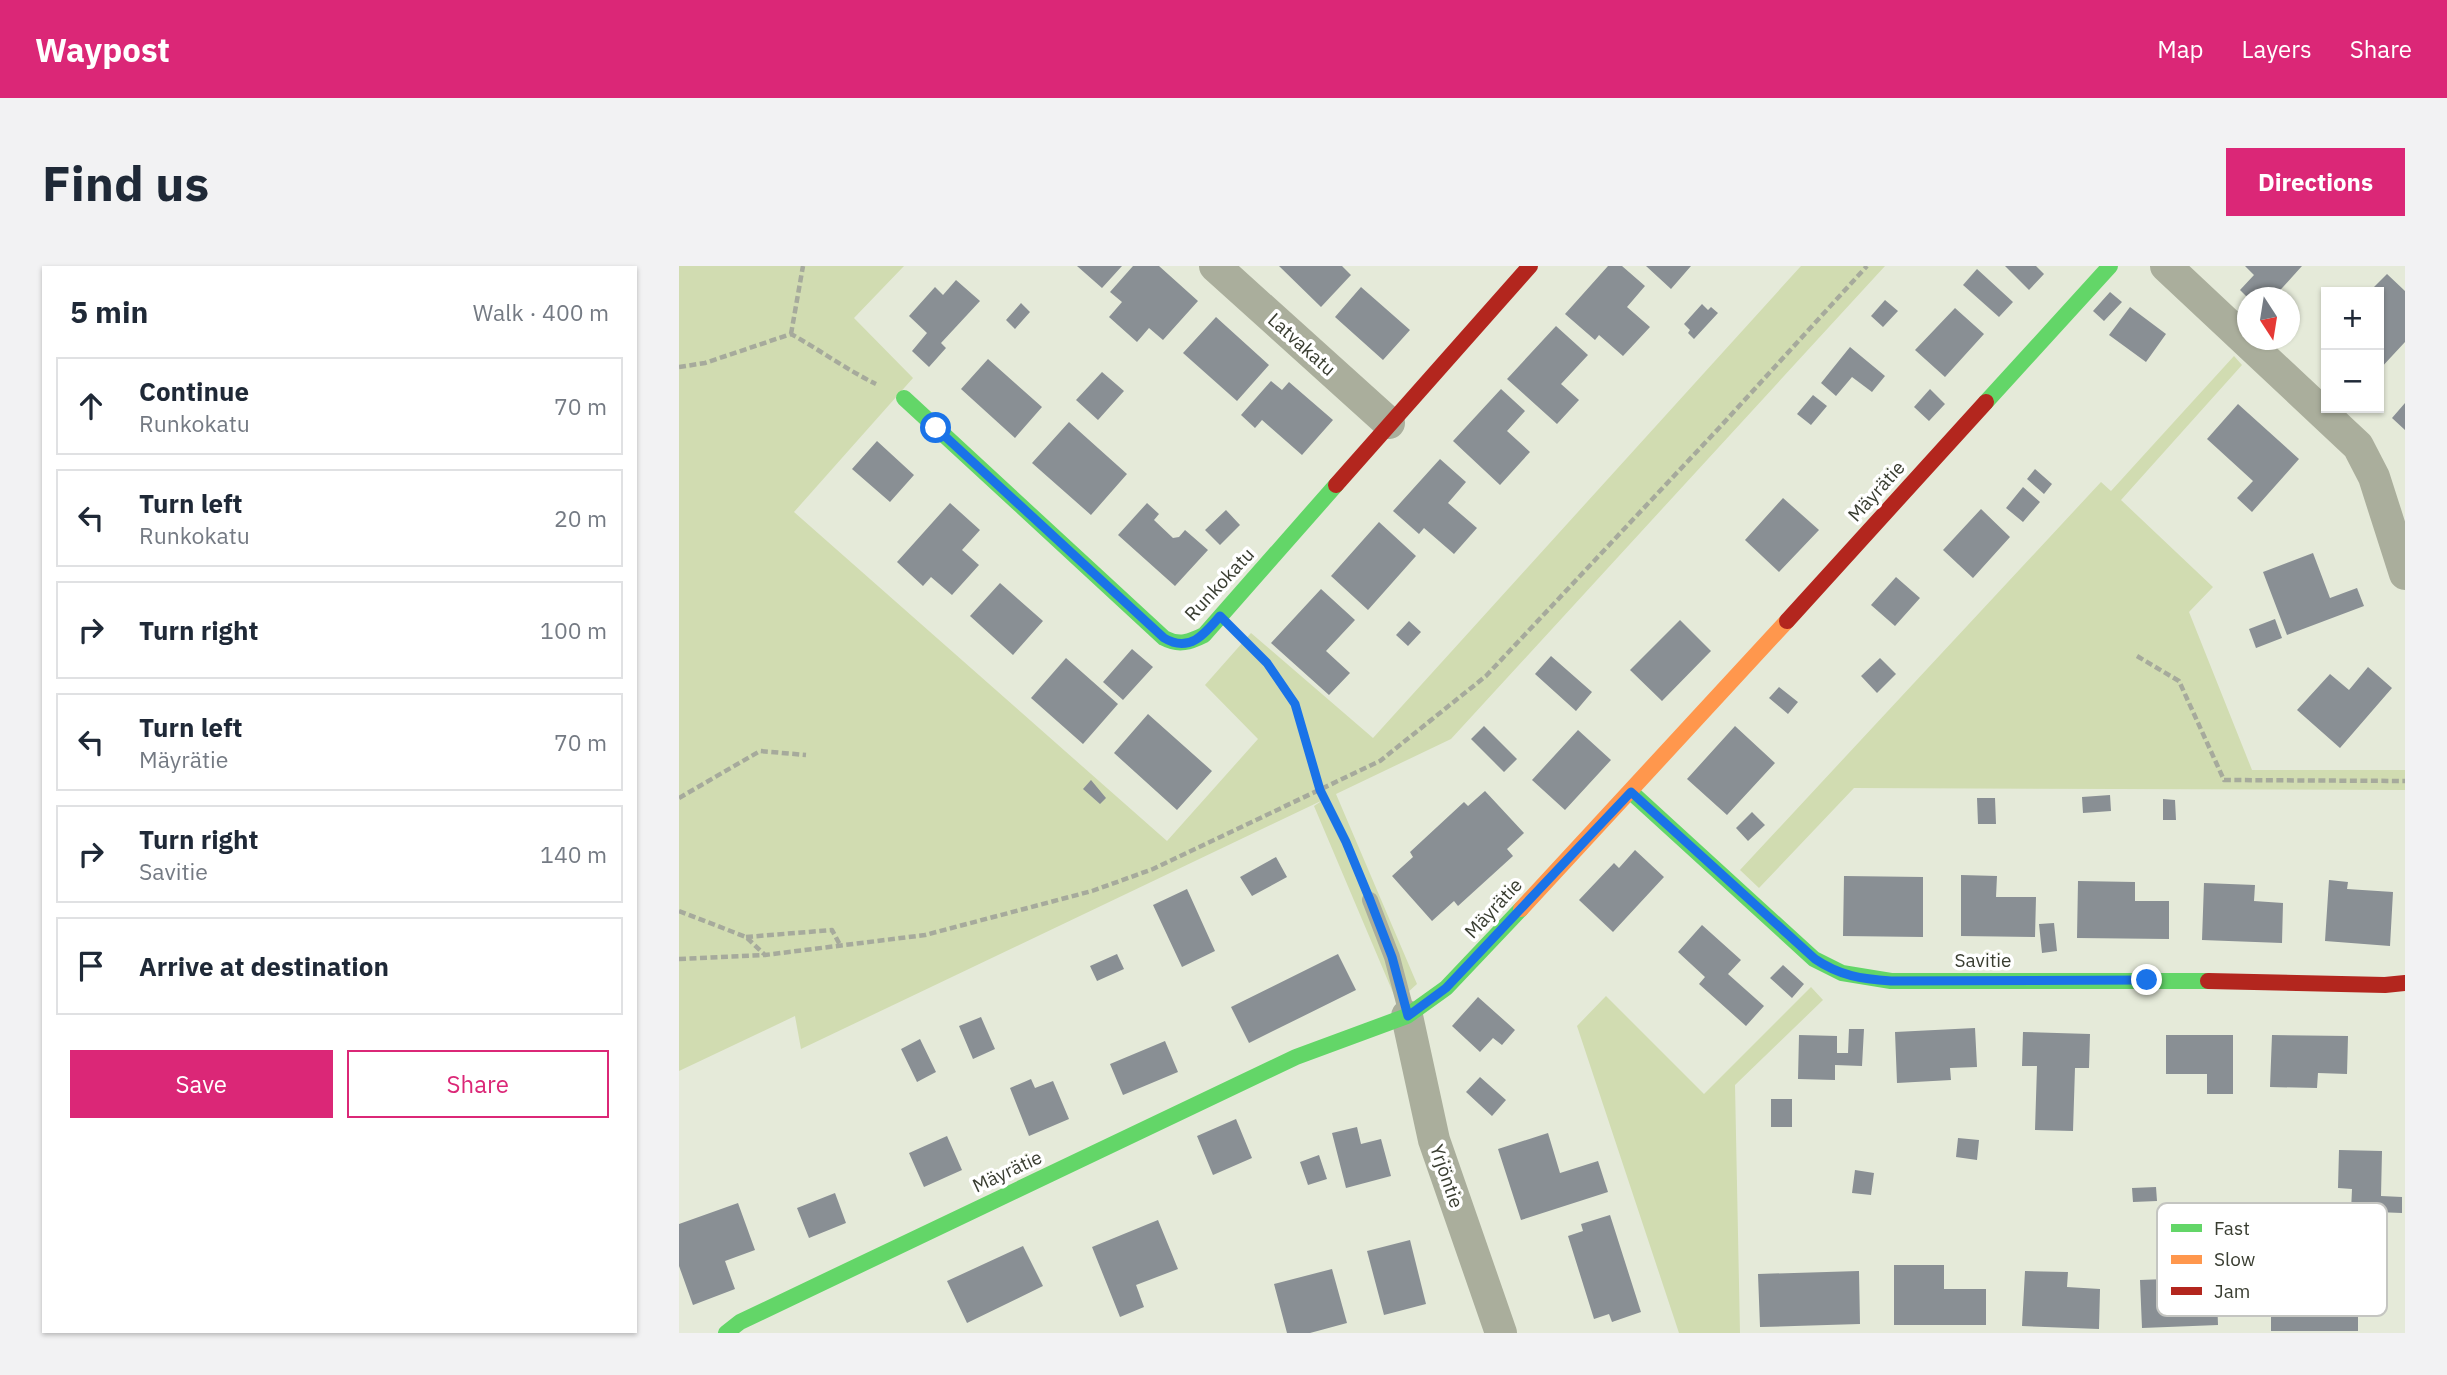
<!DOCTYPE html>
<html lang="en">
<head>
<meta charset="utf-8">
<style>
  body { margin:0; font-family:"IBM Plex Sans",sans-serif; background:#f2f2f3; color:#1f2937 }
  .controls { position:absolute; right:21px; top:21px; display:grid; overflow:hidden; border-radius:0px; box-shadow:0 2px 5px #0004 }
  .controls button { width:63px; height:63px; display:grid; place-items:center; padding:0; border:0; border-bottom:2px solid #e0e1e3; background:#fff; color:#1f2937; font:35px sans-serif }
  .compass { position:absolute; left:1558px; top:21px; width:63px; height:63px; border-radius:50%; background:#fff; box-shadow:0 2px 5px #0004; rotate:168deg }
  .stop { position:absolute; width:21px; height:21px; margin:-16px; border:5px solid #1a73e8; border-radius:50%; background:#fff }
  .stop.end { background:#1a73e8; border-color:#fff; box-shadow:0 2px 7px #0008 }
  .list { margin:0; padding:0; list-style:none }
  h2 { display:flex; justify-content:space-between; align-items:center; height:91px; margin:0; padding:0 28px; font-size:30px }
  h2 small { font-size:23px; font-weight:400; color:#747a83 }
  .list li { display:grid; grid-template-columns:46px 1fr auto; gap:21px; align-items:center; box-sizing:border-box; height:98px; margin:0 14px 14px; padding:0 14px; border:2px solid #e0e1e3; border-radius:0px }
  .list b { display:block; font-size:26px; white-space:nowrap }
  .list p { margin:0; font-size:23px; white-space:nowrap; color:#747a83 }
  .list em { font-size:23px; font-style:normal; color:#747a83 }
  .actions { display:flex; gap:14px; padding:21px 28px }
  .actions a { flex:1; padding:16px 0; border:2px solid #db2777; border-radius:0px; text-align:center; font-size:24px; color:#db2777 }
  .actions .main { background:#db2777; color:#fff }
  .icon { flex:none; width:38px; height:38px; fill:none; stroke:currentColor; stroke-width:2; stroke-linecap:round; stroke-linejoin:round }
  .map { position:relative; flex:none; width:1726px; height:1067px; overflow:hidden; border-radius:0px }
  header { display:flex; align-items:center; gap:42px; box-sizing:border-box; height:98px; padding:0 35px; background:#db2777; color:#fff }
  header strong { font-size:33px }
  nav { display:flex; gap:38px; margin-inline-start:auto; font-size:24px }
  .intro { display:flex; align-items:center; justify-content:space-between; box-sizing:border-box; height:168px; padding:0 42px }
  h1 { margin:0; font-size:49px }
  .button { padding:18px 32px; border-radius:0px; background:#db2777; color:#fff; font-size:24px; font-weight:700 }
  main { display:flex; gap:42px; padding:0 42px }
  aside { flex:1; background:#fff; border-radius:0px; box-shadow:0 2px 5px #0004 }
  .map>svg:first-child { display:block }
  .green { fill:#d1dcb1 }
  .building { fill:#898f94 }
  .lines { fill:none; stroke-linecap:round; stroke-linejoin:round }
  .path { stroke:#a6aa9c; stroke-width:4.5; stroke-dasharray:7 3.5; stroke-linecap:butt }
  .lane { stroke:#aaae9c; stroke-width:16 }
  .street { stroke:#aaae9c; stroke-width:32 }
  .fast { stroke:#63d668; stroke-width:16 }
  .slow { stroke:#ff974d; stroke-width:16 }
  .jam { stroke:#b3261e; stroke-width:16 }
  .route { stroke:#1a73e8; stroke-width:9 }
  .labels { text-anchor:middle; stroke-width:7; stroke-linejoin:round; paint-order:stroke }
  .street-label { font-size:19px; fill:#393d31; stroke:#fff }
  .key { fill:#fff; stroke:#c4c5c1; stroke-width:2 }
  .key-label { font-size:19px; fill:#393d31 }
</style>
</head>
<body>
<header>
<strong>Waypost</strong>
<nav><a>Map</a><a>Layers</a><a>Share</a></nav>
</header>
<div class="intro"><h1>Find us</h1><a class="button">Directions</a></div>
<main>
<aside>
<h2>5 min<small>Walk · 400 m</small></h2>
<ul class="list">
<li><svg class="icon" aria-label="ahead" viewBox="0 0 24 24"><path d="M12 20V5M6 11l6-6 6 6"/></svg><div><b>Continue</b><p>Runkokatu</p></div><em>70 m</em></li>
<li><svg class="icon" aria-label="left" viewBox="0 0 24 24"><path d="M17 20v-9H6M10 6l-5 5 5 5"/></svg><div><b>Turn left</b><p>Runkokatu</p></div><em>20 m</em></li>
<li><svg class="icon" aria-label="right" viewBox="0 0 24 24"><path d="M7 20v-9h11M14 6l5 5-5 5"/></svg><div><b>Turn right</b></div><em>100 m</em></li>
<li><svg class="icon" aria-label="left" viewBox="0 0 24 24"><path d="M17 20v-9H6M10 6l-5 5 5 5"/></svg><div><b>Turn left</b><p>Mäyrätie</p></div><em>70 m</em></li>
<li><svg class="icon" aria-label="right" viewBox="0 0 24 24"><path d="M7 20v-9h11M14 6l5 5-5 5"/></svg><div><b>Turn right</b><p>Savitie</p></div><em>140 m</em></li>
<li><svg class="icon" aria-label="arrive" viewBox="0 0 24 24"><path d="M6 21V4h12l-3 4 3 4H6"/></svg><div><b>Arrive at destination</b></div></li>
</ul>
<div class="actions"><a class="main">Save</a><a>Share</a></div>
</aside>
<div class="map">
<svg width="1726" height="1067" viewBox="0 0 1726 1067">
  <rect width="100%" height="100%" fill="#e5ead9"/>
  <path class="green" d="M 0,0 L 225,0 L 175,52 L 234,112 L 115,246 L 488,575 L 579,473 L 526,419 L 572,367 L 694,472 L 1122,0 L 1206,0 L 772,473 L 657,528 L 738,718 L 718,736 L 635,540 L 644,534 L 122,783 L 116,750 L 0,805 Z
    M 1555,90 L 1563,99 L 1442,234 L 1534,321 L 1510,346 L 1573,504 L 1726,504 L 1726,524 L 1175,522 L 1080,622 L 1061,604 L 1422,216 L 1432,225 Z
    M 1132,721 L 1144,734 L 1056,819 L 1061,1067 L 1000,1067 L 898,760 L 927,730 L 1025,828 Z"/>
  <path class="building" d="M 398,0 L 443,0 L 423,22 Z
    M 454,0 L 480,0 L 519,35 L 484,74 L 470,62 L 458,76 L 430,51 L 443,36 L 431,26 Z
    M 600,0 L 663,0 L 672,9 L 642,41 Z
    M 929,0 L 943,0 L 966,20 L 948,41 L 971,61 L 944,90 L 920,69 L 916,74 L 886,48 Z
    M 967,0 L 1012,0 L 992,23 Z
    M 1326,0 L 1357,0 L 1365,8 L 1350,24 Z
    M 1566,0 L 1623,0 L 1594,32 L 1569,32 L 1561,24 L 1575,9 Z
    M 1298,3 L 1334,36 L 1320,51 L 1284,19 Z
    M 1708,8 L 1726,25 L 1726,76 L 1700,104 L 1700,26 L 1690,26 Z
    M 277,14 L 301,35 L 262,77 L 267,82 L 250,101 L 233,85 L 248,67 L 230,50 L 256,21 L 264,29 Z
    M 682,21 L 731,64 L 704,94 L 656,51 Z
    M 1431,26 L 1443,36 L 1425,55 L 1414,45 Z
    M 1206,34 L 1219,45 L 1204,61 L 1192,50 Z
    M 342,37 L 351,46 L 336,63 L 327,54 Z
    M 1023,38 L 1029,44 L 1032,41 L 1039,47 L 1015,73 L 1009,67 L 1011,64 L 1005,58 Z
    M 1451,41 L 1487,68 L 1467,96 L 1430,69 Z
    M 1276,42 L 1305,68 L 1266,111 L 1236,84 Z
    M 537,51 L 590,99 L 558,135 L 504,87 Z
    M 877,60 L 909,89 L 882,118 L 900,134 L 878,158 L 828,113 Z
    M 1171,81 L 1206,110 L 1193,126 L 1173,111 L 1157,130 L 1142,117 Z
    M 309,93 L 363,141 L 336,172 L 282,123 Z
    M 423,106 L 445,125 L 419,154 L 397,134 Z
    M 592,115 L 603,124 L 610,116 L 654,154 L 623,189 L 583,154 L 576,162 L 562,149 Z
    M 822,123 L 846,145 L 828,165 L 851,186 L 821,219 L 774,175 Z
    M 1251,123 L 1266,138 L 1250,155 L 1235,141 Z
    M 1134,129 L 1148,140 L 1132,159 L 1118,148 Z
    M 1726,137 L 1726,164 L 1713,152 Z
    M 1559,138 L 1620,193 L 1573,246 L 1558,232 L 1574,215 L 1528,173 Z
    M 390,156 L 448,208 L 412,249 L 353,197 Z
    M 198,175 L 235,209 L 211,236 L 173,203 Z
    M 761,193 L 787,216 L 769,237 L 798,262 L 775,288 L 745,262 L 740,268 L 714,245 Z
    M 1356,203 L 1373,218 L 1365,228 L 1348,213 Z
    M 1344,221 L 1361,236 L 1344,256 L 1327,242 Z
    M 1104,232 L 1140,264 L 1100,306 L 1066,274 Z
    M 271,237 L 301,264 L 283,284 L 300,299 L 273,329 L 252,311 L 244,320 L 218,296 Z
    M 468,237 L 480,248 L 475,254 L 494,272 L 500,271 L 506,264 L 529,284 L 496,320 L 439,269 Z
    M 1302,243 L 1331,271 L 1294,312 L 1264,284 Z
    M 547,244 L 561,259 L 541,279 L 526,264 Z
    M 700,256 L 737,290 L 689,344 L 652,310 Z
    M 1634,287 L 1651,332 L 1678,322 L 1685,340 L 1608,369 L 1584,306 Z
    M 1217,311 L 1241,332 L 1216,360 L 1192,339 Z
    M 321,317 L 364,355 L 334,389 L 291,350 Z
    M 642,323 L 676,354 L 647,385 L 671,407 L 650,429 L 592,377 Z
    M 1596,353 L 1603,372 L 1577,382 L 1570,363 Z
    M 1001,354 L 1032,385 L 983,435 L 951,404 Z
    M 730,355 L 742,366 L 729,380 L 717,369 Z
    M 453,383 L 474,401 L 444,434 L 424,416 Z
    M 872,390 L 913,426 L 897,445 L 856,408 Z
    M 387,392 L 439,438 L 404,478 L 352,432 Z
    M 1201,392 L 1217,408 L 1198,427 L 1182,410 Z
    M 1689,401 L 1713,422 L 1661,482 L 1618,444 L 1651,408 L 1670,424 Z
    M 1100,421 L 1119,436 L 1109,448 L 1090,432 Z
    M 469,448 L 533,505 L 498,544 L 435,487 Z
    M 805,460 L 838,493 L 825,506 L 792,473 Z
    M 1056,460 L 1096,497 L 1048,549 L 1008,513 Z
    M 899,464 L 932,494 L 886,544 L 853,514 Z
    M 412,514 L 427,532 L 421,538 L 404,523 Z
    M 806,525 L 845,567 L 828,583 L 834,590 L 779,640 L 775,635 L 753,655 L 713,610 L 734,591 L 731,586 L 785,536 L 789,540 Z
    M 1431,529 L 1432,545 L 1404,547 L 1403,531 Z
    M 1298,532 L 1316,532 L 1317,558 L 1299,558 Z
    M 1484,533 L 1496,534 L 1497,554 L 1484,554 Z
    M 1073,546 L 1086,559 L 1069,575 L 1057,562 Z
    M 956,584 L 985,611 L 934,666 L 900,634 L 935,597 L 940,602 Z
    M 597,591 L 608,611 L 573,630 L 561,611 Z
    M 1282,609 L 1318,610 L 1317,631 L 1357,631 L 1356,671 L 1282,670 Z
    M 1165,610 L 1244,611 L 1244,671 L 1164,670 Z
    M 1650,614 L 1669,616 L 1668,623 L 1714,626 L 1711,680 L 1646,675 Z
    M 1399,615 L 1456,616 L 1456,635 L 1490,635 L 1490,673 L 1398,672 Z
    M 1525,617 L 1576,619 L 1575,635 L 1604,637 L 1603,677 L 1523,674 Z
    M 508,623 L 536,685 L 503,701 L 474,639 Z
    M 1375,657 L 1378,685 L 1363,687 L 1360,658 Z
    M 1023,659 L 1062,694 L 1049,708 L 1085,740 L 1067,760 L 1020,718 L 1026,711 L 999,686 Z
    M 438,688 L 445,703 L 418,715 L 411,700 Z
    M 659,688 L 677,724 L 570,777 L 552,741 Z
    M 1104,699 L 1125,718 L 1113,732 L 1091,712 Z
    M 799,731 L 836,764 L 823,779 L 814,772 L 801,786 L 773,760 Z
    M 302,751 L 316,783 L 294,793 L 280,760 Z
    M 1296,762 L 1298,801 L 1271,802 L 1272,814 L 1218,817 L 1216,766 Z
    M 1170,763 L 1185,763 L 1183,800 L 1156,799 L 1156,814 L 1119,813 L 1120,769 L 1158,770 L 1158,787 L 1169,787 Z
    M 1344,766 L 1411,768 L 1410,802 L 1396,802 L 1394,865 L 1356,864 L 1358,800 L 1343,800 Z
    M 1487,769 L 1554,769 L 1554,828 L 1528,828 L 1528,808 L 1487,808 Z
    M 1593,769 L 1669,770 L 1668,808 L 1639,807 L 1638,822 L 1591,821 Z
    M 241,773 L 257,806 L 238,816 L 222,783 Z
    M 486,775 L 499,806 L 444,829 L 431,798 Z
    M 801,811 L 827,834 L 813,850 L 787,826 Z
    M 352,813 L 356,822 L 374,815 L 390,853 L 350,870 L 331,822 Z
    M 1092,833 L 1113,833 L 1113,861 L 1092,861 Z
    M 557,853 L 573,892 L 534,909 L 518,870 Z
    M 678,861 L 682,878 L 702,873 L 712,910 L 667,922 L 653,867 Z
    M 869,867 L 881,907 L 919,895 L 929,926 L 842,954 L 819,883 Z
    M 268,870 L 283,904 L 245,921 L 230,887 Z
    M 1279,872 L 1300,874 L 1298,894 L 1277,891 Z
    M 1660,884 L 1703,885 L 1702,930 L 1723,931 L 1723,947 L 1672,945 L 1673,923 L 1659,922 Z
    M 640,889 L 648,913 L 629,919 L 621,896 Z
    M 1176,904 L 1195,907 L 1192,929 L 1173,927 Z
    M 1477,921 L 1478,935 L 1454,936 L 1453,922 Z
    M 156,927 L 167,957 L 130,972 L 118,942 Z
    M 59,937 L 76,984 L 46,995 L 56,1023 L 14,1039 L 0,1000 L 0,958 Z
    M 931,949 L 962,1046 L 933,1056 L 930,1048 L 915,1053 L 889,970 L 904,965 L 902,958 Z
    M 479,954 L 499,1003 L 457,1019 L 465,1041 L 441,1051 L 413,981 Z
    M 731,974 L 747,1038 L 705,1049 L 688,985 Z
    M 344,980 L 364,1020 L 288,1057 L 268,1015 Z
    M 1215,999 L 1265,999 L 1265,1023 L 1307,1023 L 1307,1059 L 1215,1059 Z
    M 653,1003 L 668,1057 L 631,1067 L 608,1067 L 595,1018 Z
    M 1180,1005 L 1181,1058 L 1081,1061 L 1079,1008 Z
    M 1346,1005 L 1389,1006 L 1388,1021 L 1421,1023 L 1420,1063 L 1343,1060 Z
    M 1592,1006 L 1644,1006 L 1644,1027 L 1679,1027 L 1679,1065 L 1592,1065 Z
    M 1512,1012 L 1513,1033 L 1538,1032 L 1539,1059 L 1463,1062 L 1461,1014 Z"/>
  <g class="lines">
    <path class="path" d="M 112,68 L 124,0
      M 0,101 L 26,97 L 112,68 C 141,84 168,104 197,118
      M 564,373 L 588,397 L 616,438 L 641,524 L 668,576 L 684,616
      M 1458,390 L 1500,415 L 1545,514 L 1726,515
      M 0,532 L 81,485 L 127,489
      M 0,645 L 67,671 L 85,688
      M 67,671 L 153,664 L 161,679
      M 0,693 L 86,689 L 246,669 L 413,625 L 474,603 L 701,495 L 807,410 L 1040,162 L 1188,0"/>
    <path class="lane" d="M 691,634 L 713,691 L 728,748"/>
    <path class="street" d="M 536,0 L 710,157
      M 1487,0 L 1679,180 L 1695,211 L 1726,308
      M 728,750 L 755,874 L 822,1067"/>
    <path class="fast" d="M 225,132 L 485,372 C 500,380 511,376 525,369 L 657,219
      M 1307,136 L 1431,0
      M 952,526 L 1135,693 L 1163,707 L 1212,715 L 1529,715
      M 47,1067 L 61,1056 L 617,791 L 728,750 L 767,722 L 842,643"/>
    <path class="slow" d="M 842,643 L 1108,355"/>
    <path class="jam" d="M 657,219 L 851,0
      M 1108,355 L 1307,136
      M 1529,715 L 1706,719 L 1726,717"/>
  </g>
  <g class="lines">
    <path class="route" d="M 257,162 L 485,372 C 510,387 525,369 541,350 L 588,397 L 616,438 L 641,524 L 667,576 L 691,634 L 713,691 L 729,750 L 767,722 L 952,526 L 1136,693 C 1161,710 1183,713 1212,715 L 1468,714"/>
  </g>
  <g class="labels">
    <g class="street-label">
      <text transform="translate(623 78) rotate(42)" y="7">Latvakatu</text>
      <text transform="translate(1197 225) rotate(-48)" y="7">Mäyrätie</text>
      <text transform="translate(540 318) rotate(-47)" y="7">Runkokatu</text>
      <text transform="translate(814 642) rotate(-47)" y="7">Mäyrätie</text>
      <text x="1304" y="701">Savitie</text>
      <text transform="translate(328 905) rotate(-25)" y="7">Mäyrätie</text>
      <text transform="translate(768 910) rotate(71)" y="7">Yrjöntie</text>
    </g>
  </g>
  <rect x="1478" y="937" width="230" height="113" rx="10" class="key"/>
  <rect x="1492" y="958" width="31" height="8" fill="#63d668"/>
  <rect x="1492" y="989" width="31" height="9" fill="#ff974d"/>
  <rect x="1492" y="1021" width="31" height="8" fill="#b3261e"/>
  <g class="key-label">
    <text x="1535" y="969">Fast</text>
    <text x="1535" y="1000">Slow</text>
    <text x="1535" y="1032">Jam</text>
  </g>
</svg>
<div class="controls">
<button>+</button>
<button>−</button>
</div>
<svg class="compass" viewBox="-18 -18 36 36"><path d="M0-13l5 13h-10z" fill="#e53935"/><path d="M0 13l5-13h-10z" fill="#747a83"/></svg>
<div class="stop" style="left:257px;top:162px"></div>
<div class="stop end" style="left:1468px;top:714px"></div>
</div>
</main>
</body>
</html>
